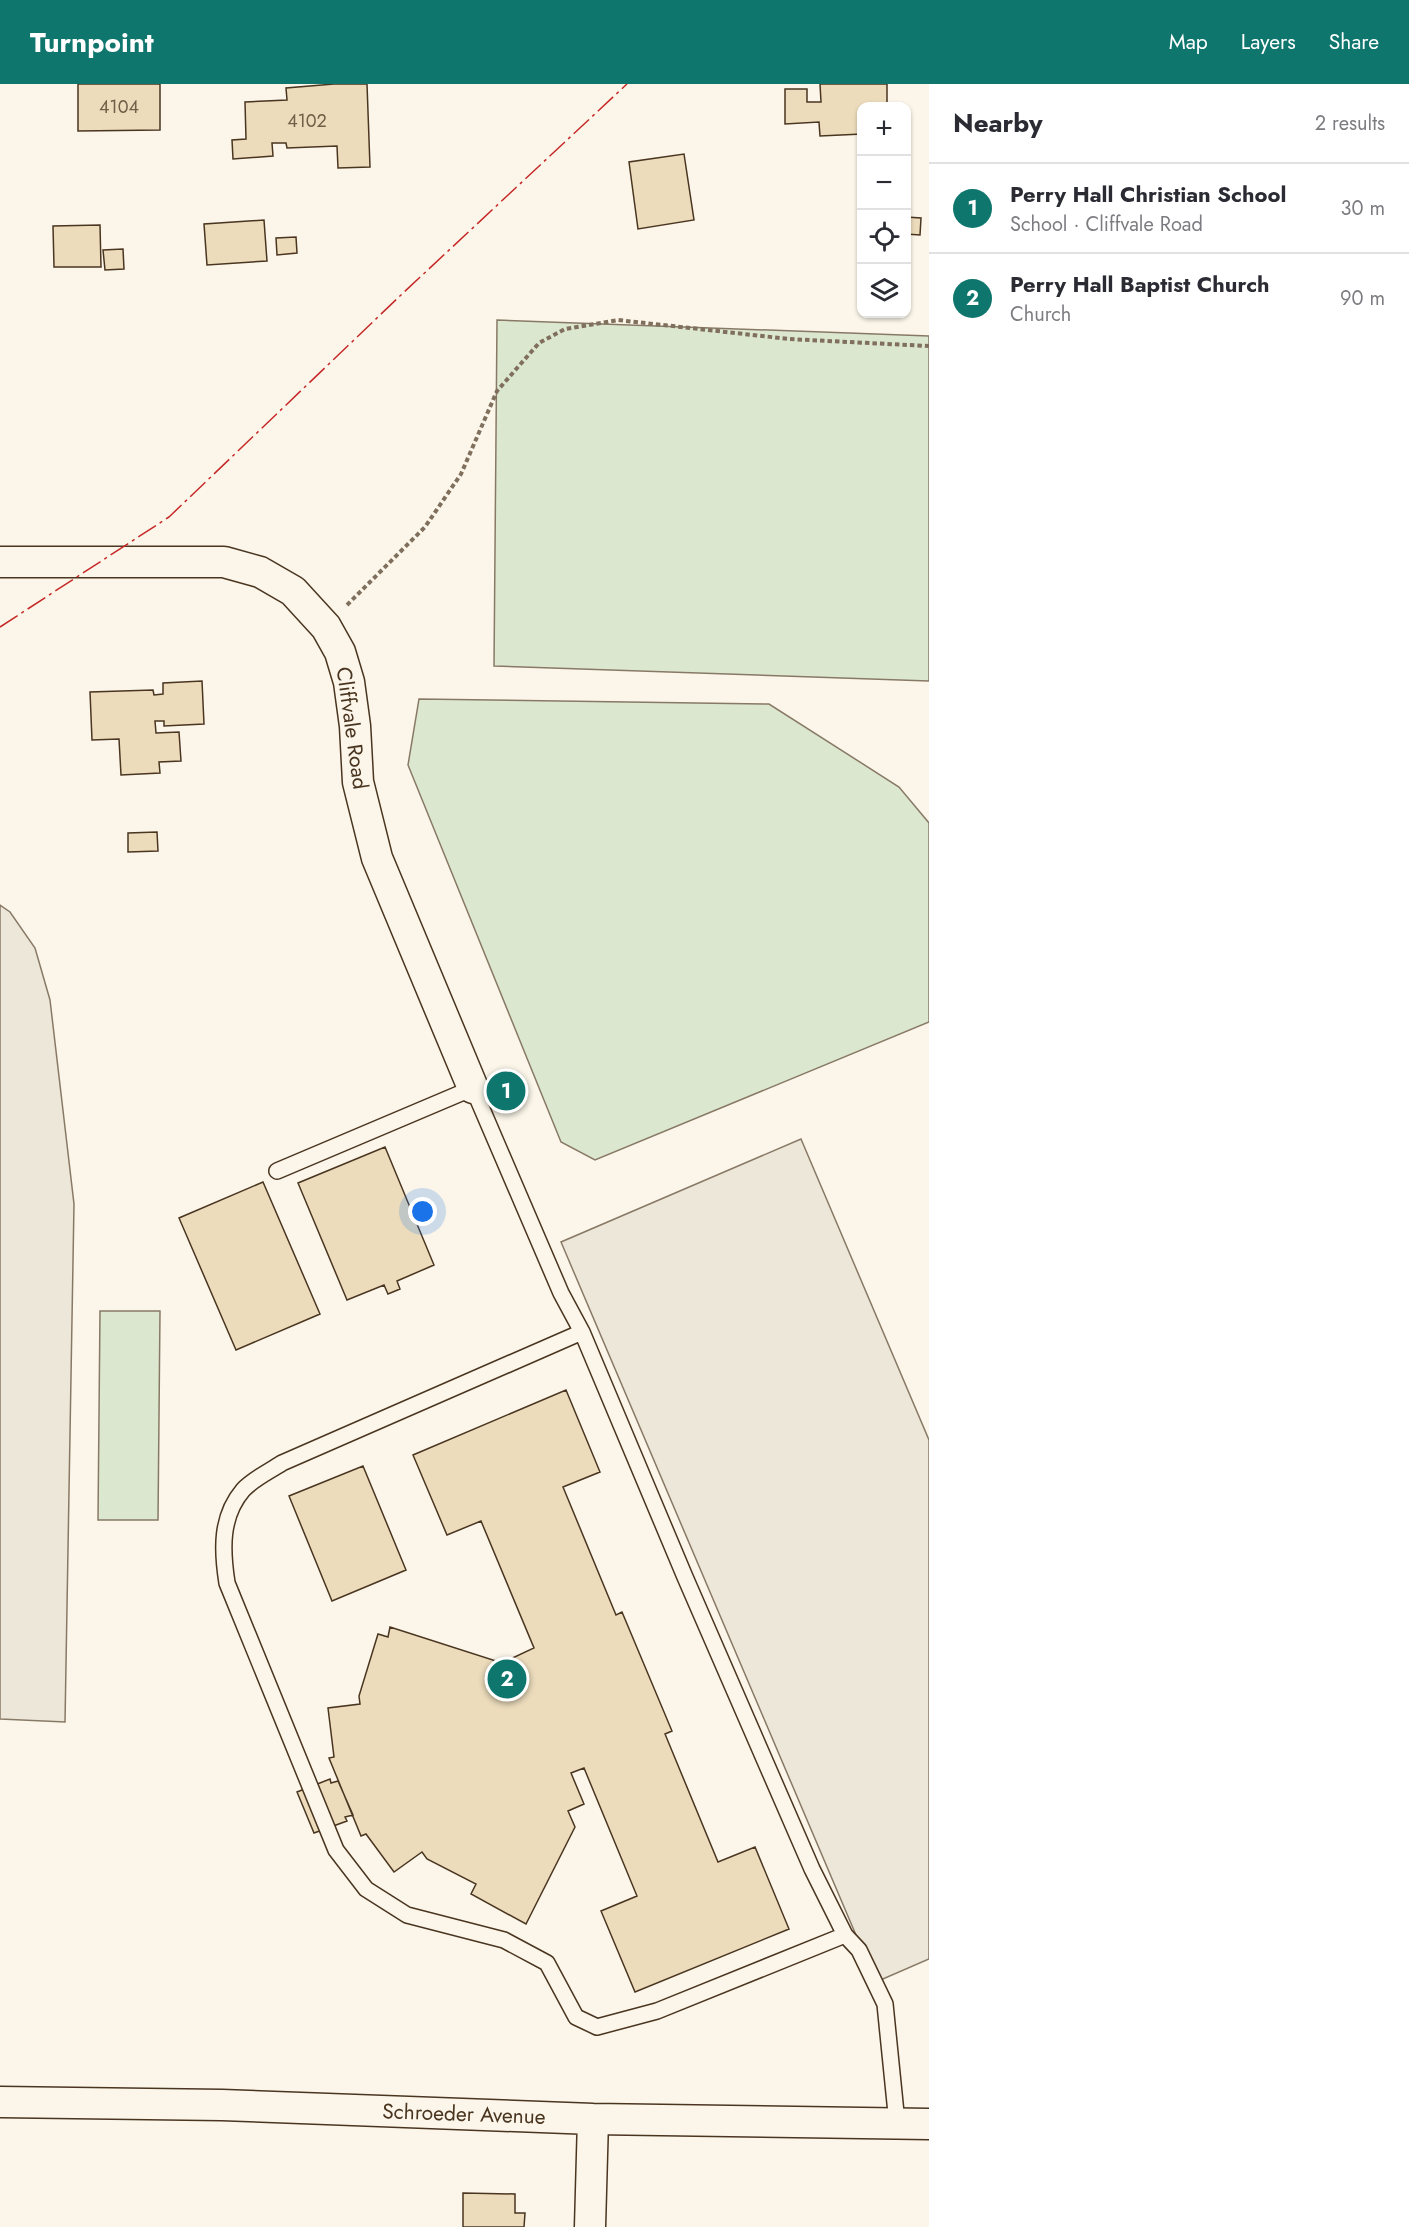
<!DOCTYPE html>
<html lang="en">
<head>
<meta charset="utf-8">
<style>
  body { margin:0; font-family:Jost,sans-serif; background:#f7f7f7; color:#2b2b33 }
  .controls { position:absolute; right:18px; top:18px; display:grid; overflow:hidden; border-radius:12px; box-shadow:0 2px 4px #0004 }
  .controls button { width:54px; height:54px; display:grid; place-items:center; padding:0; border:0; border-bottom:2px solid #e1e1e2; background:#fff; color:#2b2b33; font:30px sans-serif }
  .you { position:absolute; left:423px; top:1128px; width:21px; height:21px; margin:-15px; border:4px solid #fff; border-radius:50%; background:#1a73e8; box-shadow:0 0 0 9px #1a73e833 }
  .badge { display:grid; place-items:center; width:39px; height:39px; border-radius:50%; background:#0f766e; color:#fff; font-size:20px; font-weight:700 }
  .pin { position:absolute; translate:-50% -50%; border:3px solid #fff; box-shadow:0 2px 6px #0006 }
  .list { margin:0; padding:0; list-style:none }
  h2 { display:flex; justify-content:space-between; align-items:center; height:78px; margin:0; padding:0 24px; font-size:26px }
  h2 small { font-size:20px; font-weight:400; color:#7c7c81 }
  .list li { display:grid; grid-template-columns:39px 1fr auto; gap:18px; align-items:center; box-sizing:border-box; height:90px; padding:0 24px; border-top:2px solid #e1e1e2 }
  .list b { display:block; font-size:22px; white-space:nowrap }
  .list p { margin:0; font-size:20px; white-space:nowrap; color:#7c7c81 }
  .list em { font-size:20px; font-style:normal; color:#7c7c81 }
  .icon { flex:none; width:33px; height:33px; fill:none; stroke:currentColor; stroke-width:2; stroke-linecap:round; stroke-linejoin:round }
  .map { position:relative; flex:none; width:929px; height:2143px; overflow:hidden }
  header { display:flex; align-items:center; gap:36px; box-sizing:border-box; height:84px; padding:0 30px; background:#0f766e; color:#fff }
  header strong { font-size:28px }
  nav { display:flex; gap:33px; margin-inline-start:auto; font-size:21px }
  main { display:flex }
  aside { flex:1; background:#fff }
  .map>svg:first-child { display:block }
  .green { fill:#dce7d0; stroke:#887966; stroke-width:1.5 }
  .parking { fill:#ede7d9; stroke:#887966; stroke-width:1.5 }
  .building { fill:#ecdcbc; stroke:#4a3520; stroke-width:1.5 }
  .lines { fill:none; stroke-linecap:round; stroke-linejoin:round }
  .lane-casing { stroke:#4a3520; stroke-width:18 }
  .street-casing { stroke:#4a3520; stroke-width:33 }
  .path { stroke:#7f6f5c; stroke-width:4; stroke-dasharray:4.5 3; stroke-linecap:butt }
  .lane { stroke:#fbf6e9; stroke-width:15 }
  .street { stroke:#fbf6e9; stroke-width:30 }
  .power { stroke:#c62828; stroke-width:1.5; stroke-dasharray:21 4.5 3 4.5; stroke-linecap:butt }
  .labels { text-anchor:middle; stroke-width:4.5; stroke-linejoin:round; paint-order:stroke }
  .number-label { font-size:18px; fill:#725f47 }
  .street-label { font-size:21px; fill:#4a3520; stroke:#fbf6e9 }
</style>
</head>
<body>
<header>
<strong>Turnpoint</strong>
<nav><a>Map</a><a>Layers</a><a>Share</a></nav>
</header>
<main>
<div class="map">
<svg width="929" height="2143" viewBox="0 0 929 2143">
  <rect width="100%" height="100%" fill="#fbf6e9"/>
  <path class="green" d="M 497,236 L 929,252 L 929,597 L 494,582 Z
    M 419,615 L 769,620 L 899,703 L 929,739 L 929,938 L 595,1076 L 561,1058 L 408,681 Z
    M 100,1227 L 160,1227 L 158,1436 L 98,1436 Z"/>
  <path class="parking" d="M 0,821 L 10,828 L 35,864 L 50,916 L 74,1120 L 65,1638 L 0,1635 Z
    M 801,1055 L 929,1356 L 929,1875 L 876,1898 L 561,1158 Z"/>
  <path class="building" d="M 78,0 L 160,0 L 160,46 L 78,47 Z
    M 334,0 L 367,0 L 370,83 L 338,84 L 337,62 L 287,64 L 286,59 L 272,59 L 273,72 L 233,75 L 232,56 L 246,55 L 245,18 L 287,16 L 286,4 Z
    M 820,0 L 887,0 L 887,22 L 862,22 L 862,50 L 820,52 L 819,38 L 785,40 L 785,5 L 807,5 L 807,18 L 821,18 Z
    M 684,70 L 694,136 L 638,145 L 629,78 Z
    M 906,133 L 921,134 L 920,151 L 906,150 Z
    M 264,136 L 267,177 L 207,181 L 204,140 Z
    M 100,141 L 101,183 L 54,183 L 53,142 Z
    M 296,153 L 297,169 L 277,171 L 276,154 Z
    M 123,165 L 124,185 L 105,186 L 103,166 Z
    M 202,597 L 204,640 L 164,642 L 164,637 L 155,637 L 156,649 L 179,648 L 181,677 L 159,678 L 160,689 L 121,691 L 119,655 L 92,656 L 90,608 L 153,606 L 154,611 L 163,610 L 163,599 Z
    M 157,748 L 158,767 L 128,768 L 128,749 Z
    M 385,1063 L 434,1181 L 397,1197 L 400,1205 L 388,1210 L 384,1201 L 347,1216 L 298,1099 Z
    M 263,1098 L 320,1230 L 236,1266 L 179,1134 Z
    M 566,1306 L 600,1388 L 563,1403 L 616,1531 L 622,1528 L 672,1647 L 665,1650 L 718,1778 L 755,1763 L 789,1845 L 635,1908 L 601,1827 L 637,1812 L 584,1684 L 571,1689 L 584,1720 L 568,1727 L 575,1743 L 526,1840 L 471,1810 L 476,1800 L 427,1775 L 422,1768 L 394,1788 L 366,1750 L 361,1752 L 329,1674 L 334,1673 L 328,1624 L 360,1620 L 359,1612 L 378,1550 L 388,1553 L 390,1543 L 502,1579 L 534,1564 L 481,1437 L 447,1451 L 413,1371 Z
    M 363,1382 L 406,1486 L 332,1517 L 289,1412 Z
    M 330,1695 L 331,1699 L 338,1697 L 353,1731 L 345,1733 L 347,1737 L 314,1749 L 297,1708 Z
    M 463,2109 L 515,2110 L 515,2129 L 525,2129 L 524,2143 L 463,2143 Z"/>
  <g class="lines">
    <g class="lane-casing">
      <path id="lane" d="M 277,1087 L 473,1004 L 561,1209 L 582,1248 L 685,1493 L 812,1785 L 845,1851 L 859,1866 L 885,1920 L 897,2039
        M 582,1248 L 282,1379 C 270,1387 253,1395 243,1406 C 220,1433 222,1467 227,1499 L 336,1766 L 366,1805 L 407,1831 L 504,1856 L 547,1879 L 576,1933 L 597,1943 L 657,1927 L 845,1851"/>
    </g>
    <g class="street-casing">
      <path id="street" d="M 0,478 L 224,478 L 260,488 L 293,507 L 326,543 L 340,568 L 349,598 L 355,642 L 358,698 L 377,774 L 473,1004
        M 0,2018 L 222,2021 L 593,2035 L 929,2040
        M 590,2143 L 593,2035"/>
    </g>
    <path class="path" d="M 347,521 L 425,443 L 461,390 L 497,307 L 539,259 L 565,245 L 618,236 L 789,255 L 929,262"/>
    <use href="#lane" class="lane"/>
    <use href="#street" class="street"/>
    <path class="power" d="M 0,543 L 169,433 L 402,210 L 627,0"/>
  </g>
  <g class="labels">
    <g class="number-label">
      <text x="119" y="29">4104</text>
      <text x="307" y="43">4102</text>
    </g>
    <g class="street-label">
      <text transform="translate(352 644) rotate(82)" y="7">Cliffvale Road</text>
      <text transform="translate(464 2030) rotate(2)" y="7">Schroeder Avenue</text>
    </g>
  </g>
</svg>
<div class="controls">
<button>+</button>
<button>−</button>
<button><svg class="icon" aria-label="locate" viewBox="0 0 24 24"><circle cx="12" cy="12" r="6"/><path d="M12 2v4M12 18v4M2 12h4M18 12h4"/></svg></button>
<button><svg class="icon" aria-label="layers" viewBox="0 0 24 24"><path d="M12 4l9 5-9 5-9-5zM3 14l9 5 9-5"/></svg></button>
</div>
<div class="you"></div>
<div class="pin badge" style="left:506px;top:1007px">1</div>
<div class="pin badge" style="left:507px;top:1595px">2</div>
</div>
<aside>
<h2>Nearby<small>2 results</small></h2>
<ul class="list">
<li><span class="badge">1</span><div><b>Perry Hall Christian School</b><p>School · Cliffvale Road</p></div><em>30 m</em></li>
<li><span class="badge">2</span><div><b>Perry Hall Baptist Church</b><p>Church</p></div><em>90 m</em></li>
</ul>
</aside>
</main>
</body>
</html>
